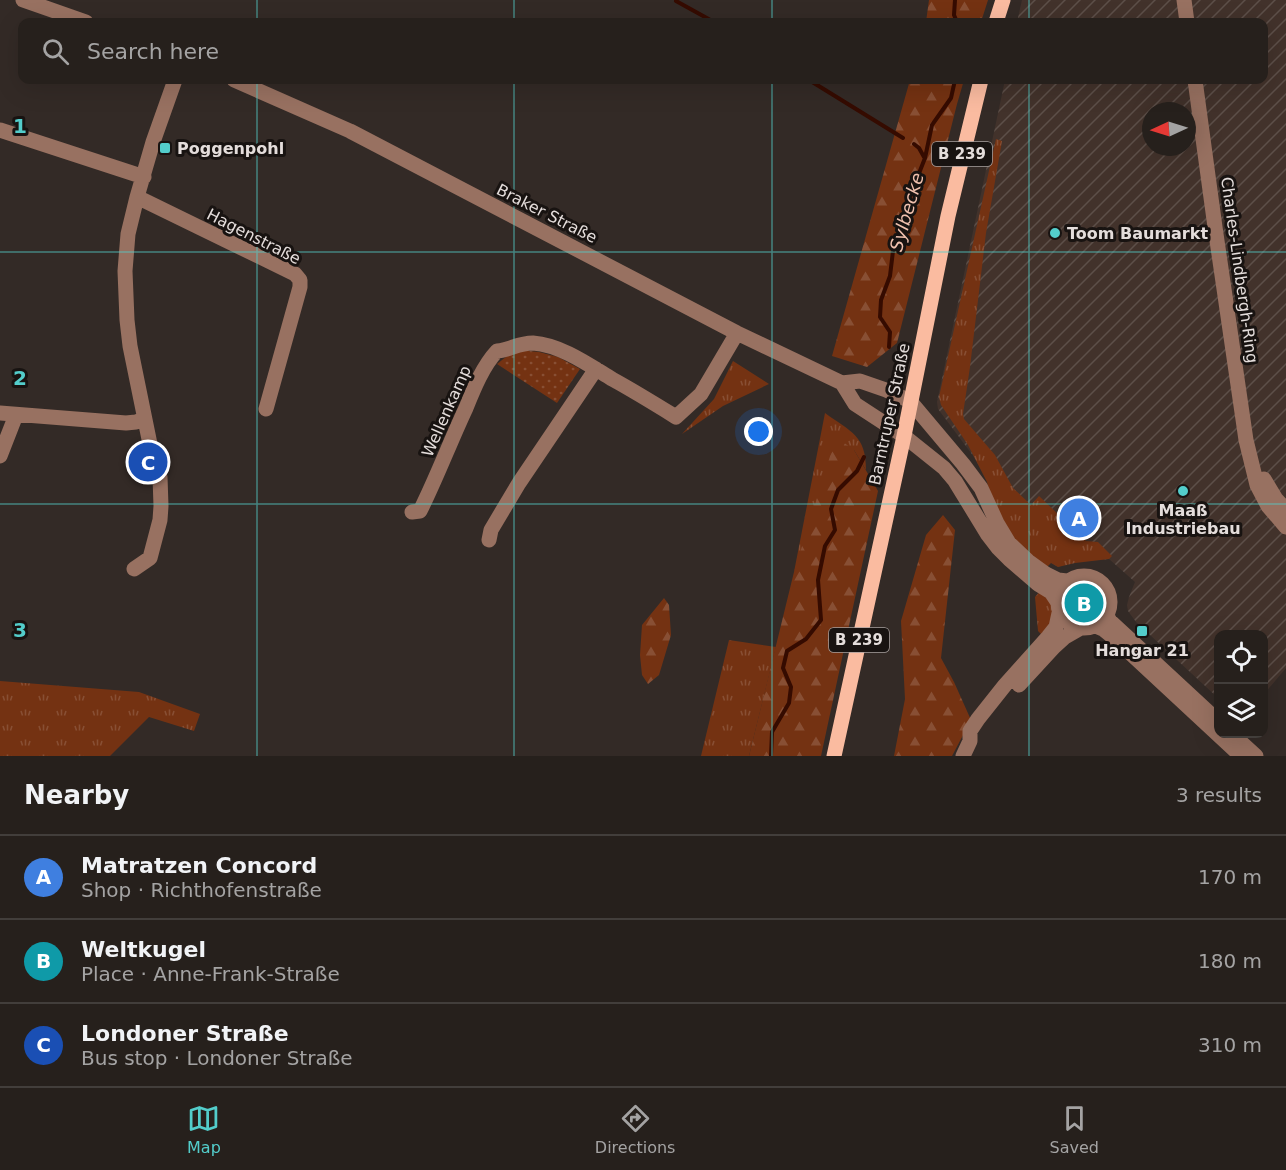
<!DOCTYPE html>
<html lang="en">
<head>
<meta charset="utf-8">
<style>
  body { margin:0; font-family:"DejaVu Sans",sans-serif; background:#2e2825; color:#f1f3f6 }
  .controls { position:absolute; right:18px; bottom:18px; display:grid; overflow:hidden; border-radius:12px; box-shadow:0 6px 24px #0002 }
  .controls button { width:54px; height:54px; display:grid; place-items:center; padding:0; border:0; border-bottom:2px solid #423e3b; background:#26201c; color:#f1f3f6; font:30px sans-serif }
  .compass { position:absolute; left:1142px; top:102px; width:54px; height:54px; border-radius:50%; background:#26201c; box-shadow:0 6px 24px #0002; rotate:266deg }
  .you { position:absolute; left:759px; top:432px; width:21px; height:21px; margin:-15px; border:4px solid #fff; border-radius:50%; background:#1a73e8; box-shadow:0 0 0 9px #1a73e833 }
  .badge { display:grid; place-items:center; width:39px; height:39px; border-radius:50%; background:#53cdcb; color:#fff; font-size:20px; font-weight:700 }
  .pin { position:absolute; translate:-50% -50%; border:3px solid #fff; box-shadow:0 2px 6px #0006 }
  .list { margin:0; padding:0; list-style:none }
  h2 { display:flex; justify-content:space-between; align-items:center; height:78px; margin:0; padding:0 24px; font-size:26px }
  h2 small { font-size:20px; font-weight:400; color:#a4a3a3 }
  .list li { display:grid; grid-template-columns:39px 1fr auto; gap:18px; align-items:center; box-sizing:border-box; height:84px; padding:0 24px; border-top:2px solid #423e3b }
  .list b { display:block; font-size:22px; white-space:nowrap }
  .list p { margin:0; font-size:20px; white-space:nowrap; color:#a4a3a3 }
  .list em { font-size:20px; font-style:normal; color:#a4a3a3 }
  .icon { flex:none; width:33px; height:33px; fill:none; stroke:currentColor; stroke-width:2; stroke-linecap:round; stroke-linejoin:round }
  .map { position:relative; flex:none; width:1286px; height:756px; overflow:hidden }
  .search { position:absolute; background:#26201c; box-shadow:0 6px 24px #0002; left:18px; right:18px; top:18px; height:66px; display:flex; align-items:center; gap:15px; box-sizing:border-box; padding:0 21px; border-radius:12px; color:#a4a3a3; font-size:22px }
  .sheet { height:330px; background:#26201c }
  nav { display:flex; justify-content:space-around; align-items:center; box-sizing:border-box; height:84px; border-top:2px solid #423e3b; background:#26201c; font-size:16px; color:#a4a3a3 }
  nav a { display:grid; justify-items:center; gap:3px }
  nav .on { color:#53cdcb }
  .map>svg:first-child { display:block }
  .industrial { fill:url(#industrial-furrows); fill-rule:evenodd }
  .grass { fill:url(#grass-tufts) }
  .forest { fill:url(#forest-firs) }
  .park { fill:url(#park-dots) }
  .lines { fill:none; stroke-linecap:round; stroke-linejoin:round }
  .stream { stroke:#350b00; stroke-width:4 }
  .minor { stroke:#987161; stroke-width:15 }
  .major { stroke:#fabba0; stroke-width:15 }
  .grid { fill:none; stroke:#53cdcb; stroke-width:1.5; stroke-opacity:0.55 }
  .poi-dot { fill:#53cdcb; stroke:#181311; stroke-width:2 }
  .labels { text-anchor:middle; stroke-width:6; stroke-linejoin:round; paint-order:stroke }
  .shield { fill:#181311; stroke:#a7a09e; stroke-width:1.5 }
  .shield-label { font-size:15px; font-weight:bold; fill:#e4dddb }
  .poi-label { font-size:16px; font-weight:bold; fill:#e4dddb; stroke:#181311; text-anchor:start }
  .street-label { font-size:16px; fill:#e4dddb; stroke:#181311 }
  .water-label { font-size:18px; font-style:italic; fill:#f0c1ae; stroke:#181311 }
  .grid-label { font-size:20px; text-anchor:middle; font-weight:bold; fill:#53cdcb; stroke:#181311; stroke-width:6; stroke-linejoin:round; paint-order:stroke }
</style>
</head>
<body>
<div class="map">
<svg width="1286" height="756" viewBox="0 0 1286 756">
  <defs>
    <pattern id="industrial-furrows" width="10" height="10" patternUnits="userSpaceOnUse" patternTransform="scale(1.5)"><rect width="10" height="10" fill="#42322b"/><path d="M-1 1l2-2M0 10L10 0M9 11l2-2" fill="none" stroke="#5d4f49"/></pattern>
    <pattern id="grass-tufts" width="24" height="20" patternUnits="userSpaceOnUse" patternTransform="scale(1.5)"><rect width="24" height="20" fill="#743212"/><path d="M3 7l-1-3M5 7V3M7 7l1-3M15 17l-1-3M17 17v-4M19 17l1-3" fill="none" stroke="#884f34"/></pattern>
    <pattern id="forest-firs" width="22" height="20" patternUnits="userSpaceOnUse" patternTransform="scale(1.5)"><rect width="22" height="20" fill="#743212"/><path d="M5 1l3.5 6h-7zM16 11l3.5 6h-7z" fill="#884f34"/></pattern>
    <pattern id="park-dots" width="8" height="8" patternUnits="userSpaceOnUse" patternTransform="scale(1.5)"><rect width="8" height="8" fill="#743212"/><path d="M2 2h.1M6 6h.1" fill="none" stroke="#884f34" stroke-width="1.8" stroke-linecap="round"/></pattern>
  </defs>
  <rect width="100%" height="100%" fill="#332a26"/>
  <path class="industrial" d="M 1022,0 L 1286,0 L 1286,668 L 1264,694 L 1264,634 L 1218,634 L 1218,698 L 1136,622 L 1128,611 L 1127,605 L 1129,597 L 1135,582 L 1109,559 L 1074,561 L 1058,567 L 1044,558 L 995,493 L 974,457 L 938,409 L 937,402 L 1005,80 L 1264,80 L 1264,22 L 1017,22 ZM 1151,111 L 1187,111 L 1187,147 L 1151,147 Z"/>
  <path class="grass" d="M 996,139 L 1002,141 L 986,233 L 970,367 L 963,414 L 964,419 L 995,455 L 1013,488 L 1031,505 L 1039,496 L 1086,541 L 1098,542 L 1112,556 L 1109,559 L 1075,563 L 1058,567 L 1051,563 L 1045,569 L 1015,544 L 993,504 L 987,482 L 968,445 L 941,405 L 939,397 Z
    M 733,361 L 769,384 L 723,406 L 682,434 L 714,399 Z
    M 825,413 C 851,432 866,435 866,470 L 854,450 L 794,572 Z
    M1067 603a16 16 0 1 1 32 0a16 16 0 1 1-32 0Z
    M 1041,590 C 1044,594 1049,598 1051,602 C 1057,614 1049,627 1044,637 L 1038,631 L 1035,597 Z
    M 729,640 L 776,647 L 749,756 L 701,756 Z
    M 0,681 L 139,692 L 200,714 L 194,731 L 149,717 L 110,756 L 0,756 Z"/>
  <path class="forest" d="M 929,0 L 988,0 L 981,22 L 926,22 Z
    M 910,80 L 964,80 L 957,104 L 897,343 L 867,367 L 832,356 Z
    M 836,437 L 854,450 L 878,491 L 821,756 L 749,756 L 794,572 Z
    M 943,515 L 955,530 L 941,658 L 954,682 L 971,720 L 952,756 L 894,756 L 905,699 L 901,621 L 926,535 Z
    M 664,598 L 669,605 L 671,635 L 659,675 L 648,684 L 642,675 L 640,655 L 642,625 Z"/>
  <path class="park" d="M 518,350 L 539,352 L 558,357 L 580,369 L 557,403 L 497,364 L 511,353 Z"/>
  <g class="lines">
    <path class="stream" d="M 955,0 L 954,15 L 957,22
      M 676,1 L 714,22
      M 809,80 L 903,138
      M 914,144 L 919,148 L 924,157
      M 889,347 L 890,332 L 880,317 L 881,300 L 890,276 L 893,251 L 906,220 L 907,204 L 925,158 L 932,125 L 951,98 L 955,80
      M 771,756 L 772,732 L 789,703 L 791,687 L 783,668 L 787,651 L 806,639 L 821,620 L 818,580 L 825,546 L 835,530 L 831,509 L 838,490 L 857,471 L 864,457"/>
    <path class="minor" d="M 23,0 L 86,22
      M 1184,0 L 1187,22
      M 234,80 L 350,131 L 737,333 L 842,383 L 860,381 L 886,390 L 910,401 L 963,464 L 981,488 L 997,523 L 1009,543 L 1028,561 L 1046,574 L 1058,580 L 1067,581
      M 1195,80 L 1215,227 L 1246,440 L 1257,485 L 1268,506 L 1286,527
      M 0,130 L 144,177
      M 137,197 L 295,274 L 300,280 L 300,287 L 266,409
      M 842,383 L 855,404 L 904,436 L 944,468 L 955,481 L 988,535 L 998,548 L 1009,559 L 1038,584 L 1051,592 L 1057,601
      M 0,413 L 126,423 L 136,422 L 144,419
      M 0,456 L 16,415
      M 1264,479 L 1276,499 L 1286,510
      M 412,512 L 420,511 C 437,477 450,442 466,408 C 474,388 483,366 497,351 C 510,350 518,343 533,343 C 561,345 589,365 612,379 C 634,391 655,404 676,417 L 701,394 L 737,333
      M 489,540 L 491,530 L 519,483 L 596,369
      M 134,569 L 150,558 L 160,520 L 161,506 L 160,477 L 151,449 L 130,346 L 127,320 L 125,271 L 128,234 L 137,197 L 153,142 L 175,80
      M1058 602a26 26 0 1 1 52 0a26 26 0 1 1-52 0Z
      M 1107,616 L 1110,621 L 1218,721
      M 1096,626 L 1103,629 L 1114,638 L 1241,756
      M 1019,685 L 1054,647 L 1065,637 L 1079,629
      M 1232,734 L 1256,756
      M 963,756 L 970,741 L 970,731 L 978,719 L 1005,685 L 1048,637 L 1056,627 L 1059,613"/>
    <path class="major" d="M 996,22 L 1003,0
      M 834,756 L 904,436 L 948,216 L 981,80"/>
  </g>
  <path class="grid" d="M 257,0 L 257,22M 514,0 L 514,22M 772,0 L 772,22M 1029,0 L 1029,22M 257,80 L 257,756M 514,80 L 514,756M 772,80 L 772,756M 1029,80 L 1029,756M 0,252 L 1286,252M 0,504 L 1286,504"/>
  <g class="poi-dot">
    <rect x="159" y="142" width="12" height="12" rx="3"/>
    <circle cx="1055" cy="233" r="6"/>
    <circle cx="1183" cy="491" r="6"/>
    <rect x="1136" y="625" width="12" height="12" rx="3"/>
  </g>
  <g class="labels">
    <g class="shield">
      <rect x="932" y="142" width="60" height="24" rx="4.5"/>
      <rect x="829" y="628" width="60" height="24" rx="4.5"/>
    </g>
    <g class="shield-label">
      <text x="962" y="159">B 239</text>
      <text x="859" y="645">B 239</text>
    </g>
    <g class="poi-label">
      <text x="177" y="154">Poggenpohl</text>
      <text x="1067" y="239">Toom Baumarkt</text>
      <text x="1183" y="516" text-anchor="middle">Maaß<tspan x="1183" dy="18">Industriebau</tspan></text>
      <text x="1142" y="656" text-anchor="middle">Hangar 21</text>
    </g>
    <g class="street-label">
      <text transform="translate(547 213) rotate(27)" y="6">Braker Straße</text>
      <text transform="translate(254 236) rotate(27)" y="6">Hagenstraße</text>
      <text transform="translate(1240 270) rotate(82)" y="6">Charles-Lindbergh-Ring</text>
      <text transform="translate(446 411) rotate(-66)" y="6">Wellenkamp</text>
      <text transform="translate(889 414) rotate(-78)" y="6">Barntruper Straße</text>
    </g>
    <g class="water-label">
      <text transform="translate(907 212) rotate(-74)" y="6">Sylbecke</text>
    </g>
  </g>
  <g class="grid-label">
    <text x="20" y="133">1</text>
    <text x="20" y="385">2</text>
    <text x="20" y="637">3</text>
  </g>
</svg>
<div class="controls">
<button><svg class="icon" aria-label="locate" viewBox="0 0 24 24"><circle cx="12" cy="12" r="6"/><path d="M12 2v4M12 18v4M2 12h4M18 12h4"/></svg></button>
<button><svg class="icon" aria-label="layers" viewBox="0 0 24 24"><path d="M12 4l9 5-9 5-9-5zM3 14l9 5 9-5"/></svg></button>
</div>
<svg class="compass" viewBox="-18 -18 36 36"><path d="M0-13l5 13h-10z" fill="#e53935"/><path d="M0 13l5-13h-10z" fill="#a4a3a3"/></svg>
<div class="you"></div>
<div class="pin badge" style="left:1079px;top:518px;background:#3f7fe0">A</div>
<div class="pin badge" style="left:1084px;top:603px;background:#0f9aa8">B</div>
<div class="pin badge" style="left:148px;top:462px;background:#1a4fb4">C</div>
<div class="search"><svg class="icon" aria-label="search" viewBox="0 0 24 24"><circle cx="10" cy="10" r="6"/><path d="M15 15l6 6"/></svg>Search here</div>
</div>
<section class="sheet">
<h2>Nearby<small>3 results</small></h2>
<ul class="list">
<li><span class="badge" style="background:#3f7fe0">A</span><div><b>Matratzen Concord</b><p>Shop · Richthofenstraße</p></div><em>170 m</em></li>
<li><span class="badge" style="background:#0f9aa8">B</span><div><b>Weltkugel</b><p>Place · Anne-Frank-Straße</p></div><em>180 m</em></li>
<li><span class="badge" style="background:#1a4fb4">C</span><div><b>Londoner Straße</b><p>Bus stop · Londoner Straße</p></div><em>310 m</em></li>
</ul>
</section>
<nav>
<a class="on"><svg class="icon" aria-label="map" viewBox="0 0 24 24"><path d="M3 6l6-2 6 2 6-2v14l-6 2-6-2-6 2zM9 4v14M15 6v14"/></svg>Map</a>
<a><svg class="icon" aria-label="directions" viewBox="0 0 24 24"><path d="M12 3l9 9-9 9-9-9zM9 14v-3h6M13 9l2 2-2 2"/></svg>Directions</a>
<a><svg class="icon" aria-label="saved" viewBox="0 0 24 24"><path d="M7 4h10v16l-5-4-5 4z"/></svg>Saved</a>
</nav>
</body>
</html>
